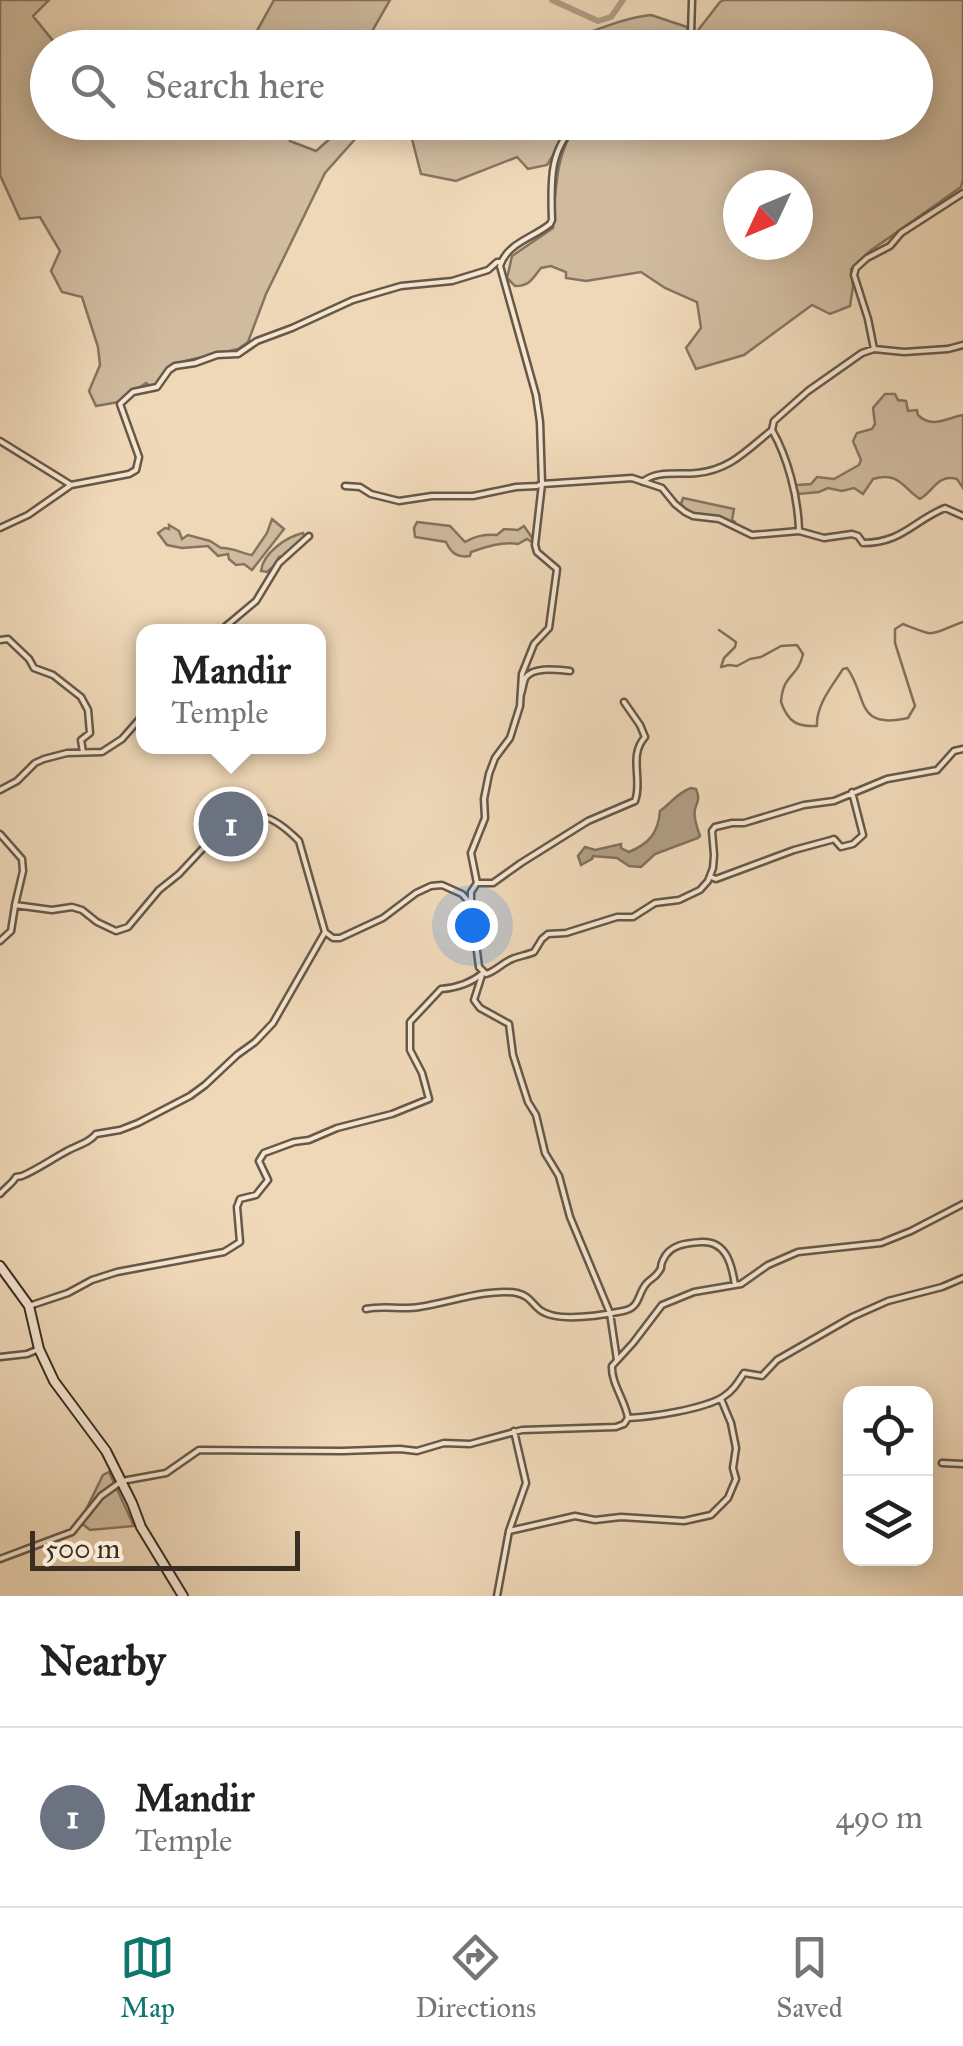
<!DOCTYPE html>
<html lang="en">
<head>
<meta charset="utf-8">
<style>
  body { margin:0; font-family:"IM FELL Great Primer",serif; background:#f2f2f2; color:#222 }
  .controls { position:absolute; right:30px; bottom:30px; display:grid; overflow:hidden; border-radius:20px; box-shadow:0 5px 25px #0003 }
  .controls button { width:90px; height:90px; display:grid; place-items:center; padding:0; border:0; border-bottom:2px solid #e0e0e0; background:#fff; color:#222; font:50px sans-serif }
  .compass { position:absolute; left:723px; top:170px; width:90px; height:90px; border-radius:50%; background:#fff; box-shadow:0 5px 25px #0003; rotate:226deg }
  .scale { position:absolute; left:30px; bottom:25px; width:270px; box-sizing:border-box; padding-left:10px; border:5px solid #3a2e23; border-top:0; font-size:28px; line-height:35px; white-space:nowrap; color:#3a2e23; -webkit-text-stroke:8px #f5e6d1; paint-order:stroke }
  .you { position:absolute; left:472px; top:925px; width:35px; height:35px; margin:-25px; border:8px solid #fff; border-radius:50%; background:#1a73e8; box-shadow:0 0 0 15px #1a73e833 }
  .badge { display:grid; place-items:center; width:65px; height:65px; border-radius:50%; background:#0f766e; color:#fff; font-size:32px; font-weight:700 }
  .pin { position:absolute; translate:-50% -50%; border:5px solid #fff; box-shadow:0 2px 10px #0006 }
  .popup { position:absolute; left:136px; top:624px; width:190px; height:130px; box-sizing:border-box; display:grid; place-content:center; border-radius:20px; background:#fff; filter:drop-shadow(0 2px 8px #0005); font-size:32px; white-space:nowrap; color:#767676 }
  .popup b { font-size:38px; color:#222 }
  .popup::after { content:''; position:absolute; left:50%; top:100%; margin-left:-20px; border:20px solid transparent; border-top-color:#fff }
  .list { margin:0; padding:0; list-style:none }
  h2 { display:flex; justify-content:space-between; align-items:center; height:130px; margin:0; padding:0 40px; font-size:42px }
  h2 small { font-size:32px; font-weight:400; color:#767676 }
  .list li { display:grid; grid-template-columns:65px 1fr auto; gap:30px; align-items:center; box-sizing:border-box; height:180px; padding:0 40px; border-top:2px solid #e0e0e0 }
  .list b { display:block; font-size:38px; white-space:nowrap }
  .list p { margin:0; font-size:32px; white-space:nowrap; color:#767676 }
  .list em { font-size:32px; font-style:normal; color:#767676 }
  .icon { flex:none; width:55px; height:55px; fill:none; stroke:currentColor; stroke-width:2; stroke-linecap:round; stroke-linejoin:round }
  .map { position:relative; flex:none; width:963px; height:1596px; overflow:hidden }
  .search { position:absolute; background:#fff; box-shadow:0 5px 25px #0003; left:30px; right:30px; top:30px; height:110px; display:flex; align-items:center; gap:25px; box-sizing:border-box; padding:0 35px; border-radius:55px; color:#767676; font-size:38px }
  .sheet { height:310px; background:#fff }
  nav { display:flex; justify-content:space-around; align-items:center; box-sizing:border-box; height:140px; border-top:2px solid #e0e0e0; background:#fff; font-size:28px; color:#767676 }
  nav a { display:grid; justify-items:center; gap:5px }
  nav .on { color:#0f766e }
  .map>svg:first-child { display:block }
  .green { fill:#d0bb9f; stroke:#857461; stroke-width:2.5; fill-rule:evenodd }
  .water { fill:#b19e85; stroke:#81715e; stroke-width:2.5 }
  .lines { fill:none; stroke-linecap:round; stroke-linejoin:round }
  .stream { stroke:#81715e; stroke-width:2.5 }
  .river { stroke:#b19e85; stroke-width:6 }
  .street-casing { stroke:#675848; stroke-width:9 }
  .secondary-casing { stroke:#3a2e23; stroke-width:12 }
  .street { stroke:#f5e6d1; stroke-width:4 }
  .secondary { stroke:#f5e6d1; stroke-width:8 }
</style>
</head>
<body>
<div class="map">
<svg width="963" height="1596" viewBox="0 0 963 1596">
  <rect width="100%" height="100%" fill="#efd8b8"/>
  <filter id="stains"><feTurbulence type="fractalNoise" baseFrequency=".002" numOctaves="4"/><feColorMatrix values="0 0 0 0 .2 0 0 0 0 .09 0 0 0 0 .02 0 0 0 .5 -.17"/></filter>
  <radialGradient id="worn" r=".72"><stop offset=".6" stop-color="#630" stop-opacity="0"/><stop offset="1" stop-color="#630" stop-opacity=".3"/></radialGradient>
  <path class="green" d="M 0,0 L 49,0 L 33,16 L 58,47 L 48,48 L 48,122 L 300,123 L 290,141 L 316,151 L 333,136 L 336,123 L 573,123 L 547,165 L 528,169 L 517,157 L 456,181 L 421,174 L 412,139 L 390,128 L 357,137 L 325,173 L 266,294 L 248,342 L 238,349 L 185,361 L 173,367 L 157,386 L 150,386 L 146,383 L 118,402 L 96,406 L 89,391 L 100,365 L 98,347 L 82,297 L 62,292 L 51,271 L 60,251 L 40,217 L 20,219 L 0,175 Z
    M 274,0 L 390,0 L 363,47 L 248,47 Z
    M 724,0 L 963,0 L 963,179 L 961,187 L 870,251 L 851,269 L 853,286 L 850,306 L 830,314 L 812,305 L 744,355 L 696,369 L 686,348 L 701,328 L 697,302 L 665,288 L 641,272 L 586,281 L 566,278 L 566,272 L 551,266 L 541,268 C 532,279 530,286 515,286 L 507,278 L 512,256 L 553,228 C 555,198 555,138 584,123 L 916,122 L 916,48 L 685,47 L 720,2 ZM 738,185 L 798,185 L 798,245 L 738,245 Z
    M 651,15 L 687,27 L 688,37 L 678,47 L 542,48 C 580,39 613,19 651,15 Z
    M 885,394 L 895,394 L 898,400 L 906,401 L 908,411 L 917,410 L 918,415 C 932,429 946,418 963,415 L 963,488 L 957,479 C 937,474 934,491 920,499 C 903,488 899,471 873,479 L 863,494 L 854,488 L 842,491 L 828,488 L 819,492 L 799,494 L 795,487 L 797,485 L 811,484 L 817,477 L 834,479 L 859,465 L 861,460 L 853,441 L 857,433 L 872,429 L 875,424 L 873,408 Z
    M 683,498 L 734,509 L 732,520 L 735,522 L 735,526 C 718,514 696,521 680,507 Z
    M 272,519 L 284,529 L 252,570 L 244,564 L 236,565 L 229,559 L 228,554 L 218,556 L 208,546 L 182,548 L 167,545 L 158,533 L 165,528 L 169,529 L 169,525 L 179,531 L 182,539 L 188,535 L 210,541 L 221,548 C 231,547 241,553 252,555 L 267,533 Z
    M 417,522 L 450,526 L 465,542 C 476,536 484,534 497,535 L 504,529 L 518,530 L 524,526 L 533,539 L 532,542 L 527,539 L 518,544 C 503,541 485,547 471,552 L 470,556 C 457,558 451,553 446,542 L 415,537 L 414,528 Z
    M 303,533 L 305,537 L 285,556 L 279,557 L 275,565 L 267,572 L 261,571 C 263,553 286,537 303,533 Z
    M 109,1472 L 134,1526 L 90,1530 L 80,1522 L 103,1475 Z"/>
  <path class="water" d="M 691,788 L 696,789 C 700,799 698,800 695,809 C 693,817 697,828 700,836 L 698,838 L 655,854 L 641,867 L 629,866 L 617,858 L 593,856 L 592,859 L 581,865 L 578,856 L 585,847 L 595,850 L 621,844 L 621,848 L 629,852 C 650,843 658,833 660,811 C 672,802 677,793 691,788 Z"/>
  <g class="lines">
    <path class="stream" d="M 719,630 L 736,642 L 735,647 L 724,658 L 721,667 L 729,665 L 737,666 L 750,659 L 761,657 L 781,646 L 797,645 L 803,654 C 798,678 783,673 781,702 C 788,722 797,727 817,726 C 816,705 832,686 843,669 L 847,668 C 868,696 854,730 908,718 L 915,706 L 895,643 L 895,629 L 903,624 C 939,638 927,635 963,622"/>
    <path class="river" d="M 552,0 L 598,21 L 611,17 L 623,0"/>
    <g class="street-casing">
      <path id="street" d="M 680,48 L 691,35 L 692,0
        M 578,122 C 548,150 551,183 552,220 L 550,224 C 533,238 507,243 500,266 L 536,395 L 540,422 L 542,484 L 632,478 L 662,488 L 675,504 L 685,512 L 693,516 L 719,519 L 752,535 L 799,531 L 824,538 L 852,534 L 858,536 L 863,543 C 902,543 913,521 945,508 L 963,516
        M 874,349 L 868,319 L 854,275 L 856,268 L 867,258 L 890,246 L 901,233 L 963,193
        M 772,430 C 788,458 798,497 799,530
        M 0,441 L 71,485 L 129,474 L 136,470 L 139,457 L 120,404 L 133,392 L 157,387 L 169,370 L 175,366 L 195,363 L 217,355 L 238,354 L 257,341 L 292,328 L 353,300 L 401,286 L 452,281 L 488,270 L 497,262 L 501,262
        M 643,482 C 655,470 680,475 697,473 C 730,470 747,450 772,430 L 774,421 L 808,391 L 862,353 L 874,349 L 904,352 L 948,349 L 963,345
        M 345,486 L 360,487 L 371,494 L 399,501 L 432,496 L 473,496 L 516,487 L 537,486 L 542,484 L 535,545 L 537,552 L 557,569 L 549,628 L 534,644 L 522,674 L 520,706 L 510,738 L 495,758 L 489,774 L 484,799 L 485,818 L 471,853 L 477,883
        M 0,528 L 28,515 L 71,485
        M 219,632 L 256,601 L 279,563 L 309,536
        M 0,640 L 8,639 L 29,659 L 34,668 L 53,675 L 81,697 L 88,710 L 90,733 L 81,740 L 83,752
        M 521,694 C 523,689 523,682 526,677 C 535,666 558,670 570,671
        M 0,790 L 17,781 L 35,763 L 44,759 L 67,753 L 102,752 L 122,739 L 144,714
        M 0,834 L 22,859 L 23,871 L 15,905 L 52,910 L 72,907 L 82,910 L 97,922 L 116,931 L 128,927 L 159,890 L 179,874 L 208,843 L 253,817 C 268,812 288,830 299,841 L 325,932 L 333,938 L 340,938 L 383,918 L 416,893 L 431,886 L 442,885 L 462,894 L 471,904 L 479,967 L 486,974 C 496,971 502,963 512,959 C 519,956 527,955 534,952 L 542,939 L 548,934 L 566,933 L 617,917 L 633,917 L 655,903 L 679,900 L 700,890 L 708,881 L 713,868 L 714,855 L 712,831 L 715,827 L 732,823 L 744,823 L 804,805 L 834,801 L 887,779 L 937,770 L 954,751 L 963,749
        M 711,877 L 716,879 L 794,850 L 831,840 L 834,839 L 841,847 L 853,844 L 863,835 L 852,792
        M 471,904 L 471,892 L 477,883 L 493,883 L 521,863 L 588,821 L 635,801 C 643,780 628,756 645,737 L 640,725 L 624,702
        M 0,941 L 11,931 L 15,906
        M 482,975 L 474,1000 L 480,1008 L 509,1024 L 513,1055 L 528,1102 L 536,1115 L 545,1153 L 559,1176 L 570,1217 L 610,1313 L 617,1360
        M 0,1194 C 6,1187 12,1184 16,1177 L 22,1176 C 38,1169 52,1159 67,1151 C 78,1145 89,1143 96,1134 L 120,1130 L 138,1123 L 190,1096 L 205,1085 L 237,1055 L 255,1042 L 273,1023 L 325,932
        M 32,1305 L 68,1293 L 92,1280 L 117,1272 L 224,1252 L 240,1242 L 237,1207 L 240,1199 L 256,1195 L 268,1180 L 259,1161 L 264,1153 L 294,1142 L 309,1140 L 337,1128 L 392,1114 L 429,1099 L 422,1073 L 410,1050 L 410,1022 L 441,989 C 456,988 471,983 483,973
        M 366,1309 C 384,1305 401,1310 419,1307 C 448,1303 488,1288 517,1293 C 530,1296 531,1303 540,1310 C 557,1323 603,1315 623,1311 C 640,1308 637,1295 646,1284 C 649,1280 654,1278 657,1274 C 665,1264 658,1271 663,1260 C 670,1244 687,1243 702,1242 C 727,1241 732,1266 735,1285
        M 0,1357 L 27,1354 L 39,1349
        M 628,1418 C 652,1417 704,1409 723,1397 C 733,1391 738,1382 744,1373 L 762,1376 L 777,1360 L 852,1317 L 888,1301 L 942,1287 L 963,1278
        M 942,1463 L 963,1464
        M 509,1531 L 575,1516 L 595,1520 L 621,1517 L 684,1521 L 711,1515 L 728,1498 L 736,1479 L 733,1468 L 736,1448 L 731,1423 L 721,1399
        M 0,1559 L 72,1532 L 101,1496 L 122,1481 L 166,1473 L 199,1450 L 343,1451 L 400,1449 L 417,1451 L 444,1443 L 470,1444 L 522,1430 L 616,1427 L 624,1424 L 628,1418 C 625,1400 611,1383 612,1366 L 633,1343 L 662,1305 L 694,1292 L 741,1284 L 768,1265 L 798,1252 L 881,1243 L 911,1231 L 963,1204
        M 497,1596 L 509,1531 L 526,1483 L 514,1431"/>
    </g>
    <g class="secondary-casing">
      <path id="secondary" d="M 0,1266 L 29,1306 L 39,1349 L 54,1381 L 106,1451 L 132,1503 L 141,1527 L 183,1596"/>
    </g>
    <use href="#street" class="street"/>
    <use href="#secondary" class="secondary"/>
  </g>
  <rect width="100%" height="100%" filter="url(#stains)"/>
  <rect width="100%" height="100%" fill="url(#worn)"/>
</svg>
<div class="controls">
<button><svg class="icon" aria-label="locate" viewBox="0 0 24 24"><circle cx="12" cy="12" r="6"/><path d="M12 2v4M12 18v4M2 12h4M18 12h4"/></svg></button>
<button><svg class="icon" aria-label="layers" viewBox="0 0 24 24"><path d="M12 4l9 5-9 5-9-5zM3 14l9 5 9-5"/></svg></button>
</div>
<svg class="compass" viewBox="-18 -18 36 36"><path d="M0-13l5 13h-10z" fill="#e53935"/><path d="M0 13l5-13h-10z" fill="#767676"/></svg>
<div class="scale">500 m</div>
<div class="you"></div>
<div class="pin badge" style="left:231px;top:824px;background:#6b7280">1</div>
<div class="popup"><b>Mandir</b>Temple</div>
<div class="search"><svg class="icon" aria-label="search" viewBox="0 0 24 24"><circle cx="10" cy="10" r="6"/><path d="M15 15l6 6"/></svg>Search here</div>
</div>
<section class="sheet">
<h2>Nearby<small></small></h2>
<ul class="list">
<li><span class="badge" style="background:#6b7280">1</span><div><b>Mandir</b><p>Temple</p></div><em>490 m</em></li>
</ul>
</section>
<nav>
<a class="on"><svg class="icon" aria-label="map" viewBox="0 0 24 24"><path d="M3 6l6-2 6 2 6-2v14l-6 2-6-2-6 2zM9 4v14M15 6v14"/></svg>Map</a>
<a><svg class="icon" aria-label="directions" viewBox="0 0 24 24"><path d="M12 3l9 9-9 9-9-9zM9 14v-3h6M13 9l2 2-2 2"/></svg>Directions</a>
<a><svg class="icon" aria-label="saved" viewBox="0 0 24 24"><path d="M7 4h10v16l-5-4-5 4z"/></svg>Saved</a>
</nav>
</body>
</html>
